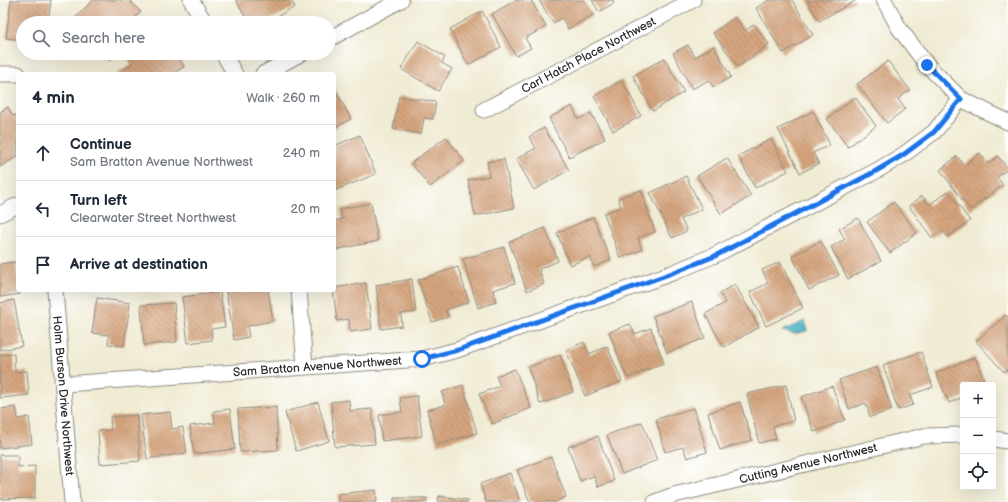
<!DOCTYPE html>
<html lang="en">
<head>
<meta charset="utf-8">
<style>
  body { margin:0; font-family:"Balsamiq Sans",sans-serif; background:#f2f2f3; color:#1f2937 }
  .controls { position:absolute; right:12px; bottom:12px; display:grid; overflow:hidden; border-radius:4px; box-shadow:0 4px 16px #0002 }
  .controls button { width:36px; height:36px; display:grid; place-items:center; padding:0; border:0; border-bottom:1px solid #e0e1e3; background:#fff; color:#1f2937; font:20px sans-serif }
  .stop { position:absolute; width:12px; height:12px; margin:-9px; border:3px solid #1a73e8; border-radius:50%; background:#fff }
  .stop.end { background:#1a73e8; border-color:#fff; box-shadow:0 1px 4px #0008 }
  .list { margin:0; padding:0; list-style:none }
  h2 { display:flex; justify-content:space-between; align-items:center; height:52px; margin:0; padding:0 16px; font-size:17px }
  h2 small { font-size:13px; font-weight:400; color:#747a83 }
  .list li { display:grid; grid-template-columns:26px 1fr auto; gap:12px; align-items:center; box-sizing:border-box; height:56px; padding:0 16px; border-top:1px solid #e0e1e3 }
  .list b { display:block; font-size:15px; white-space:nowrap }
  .list p { margin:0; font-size:13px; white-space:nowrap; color:#747a83 }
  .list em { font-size:13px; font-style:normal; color:#747a83 }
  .icon { flex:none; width:22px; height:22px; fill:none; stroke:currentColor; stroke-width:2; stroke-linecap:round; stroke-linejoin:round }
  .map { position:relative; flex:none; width:1008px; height:502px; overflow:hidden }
  .search { position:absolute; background:#fff; box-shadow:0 4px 16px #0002; left:16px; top:16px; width:320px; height:44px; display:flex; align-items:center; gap:10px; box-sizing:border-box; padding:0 14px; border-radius:22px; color:#747a83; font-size:15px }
  .panel { position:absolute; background:#fff; box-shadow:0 4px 16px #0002; left:16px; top:72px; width:320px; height:220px; border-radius:4px }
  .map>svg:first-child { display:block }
  .water { fill:url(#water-ripples); stroke:#366c75 }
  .building { fill:url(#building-back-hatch) }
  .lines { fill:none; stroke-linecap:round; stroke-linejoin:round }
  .minor-casing { stroke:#8e8b7f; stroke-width:17 }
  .minor { stroke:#fff; stroke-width:15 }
  .route { stroke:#1a73e8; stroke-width:5 }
  .labels { text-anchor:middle; stroke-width:3.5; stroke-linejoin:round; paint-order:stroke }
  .street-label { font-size:12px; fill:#2b2b2b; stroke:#fff }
</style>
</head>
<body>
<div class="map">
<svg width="1008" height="502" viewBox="0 0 1008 502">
  <defs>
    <pattern id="water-ripples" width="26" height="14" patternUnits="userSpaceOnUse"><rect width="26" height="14" fill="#41aebf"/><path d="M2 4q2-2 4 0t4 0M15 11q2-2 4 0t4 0" fill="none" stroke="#378e9b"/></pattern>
    <pattern id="building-back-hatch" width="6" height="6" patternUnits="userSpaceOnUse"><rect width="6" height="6" fill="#d6a67f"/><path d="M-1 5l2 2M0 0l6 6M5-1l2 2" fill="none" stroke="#ae8768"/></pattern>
  </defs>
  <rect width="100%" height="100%" fill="#fff"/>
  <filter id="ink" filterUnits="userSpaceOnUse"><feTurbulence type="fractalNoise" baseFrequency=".025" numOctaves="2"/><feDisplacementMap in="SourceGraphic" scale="8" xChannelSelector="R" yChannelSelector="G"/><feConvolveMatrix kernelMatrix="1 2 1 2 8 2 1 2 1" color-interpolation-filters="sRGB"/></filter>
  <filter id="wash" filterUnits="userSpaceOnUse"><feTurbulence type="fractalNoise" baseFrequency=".012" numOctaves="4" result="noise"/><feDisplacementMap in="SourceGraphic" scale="16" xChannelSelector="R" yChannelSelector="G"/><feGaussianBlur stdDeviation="0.9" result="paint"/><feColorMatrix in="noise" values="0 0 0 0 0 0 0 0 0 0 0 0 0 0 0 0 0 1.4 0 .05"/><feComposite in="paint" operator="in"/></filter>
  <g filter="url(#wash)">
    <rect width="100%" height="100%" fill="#f0ebd3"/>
    <path class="water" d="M 805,321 L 807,331 L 795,334 L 782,331 Z"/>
    <g id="blocks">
      <path class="building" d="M 11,0 L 51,0 L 48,23 L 23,23 L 23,40 L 6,38 Z
        M 93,0 L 129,0 L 141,12 L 130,23 L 74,23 L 72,21 Z
        M 236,0 L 291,0 L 295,7 L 264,23 L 259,23 L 256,17 L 248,22 Z
        M 516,0 L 531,0 L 546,27 L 525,38 L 531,48 L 516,56 L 492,14 Z
        M 539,0 L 584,0 L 593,15 L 568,29 L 562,18 L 553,23 Z
        M 592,0 L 613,0 L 614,3 L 599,12 Z
        M 769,0 L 792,0 L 813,35 L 783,53 L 756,8 Z
        M 807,0 L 855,0 L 855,1 L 819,21 Z
        M 482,11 L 501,47 L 468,65 L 450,29 Z
        M 735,17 L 745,31 L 754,24 L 769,44 L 738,67 L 713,33 Z
        M 418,41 L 445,57 L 442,63 L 452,69 L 438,91 L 401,69 Z
        M 688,45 L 695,57 L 714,46 L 731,77 L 713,87 L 709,80 L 692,89 L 673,53 Z
        M 103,53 L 116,53 L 110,60 Z
        M 132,53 L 176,53 L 184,67 L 172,74 L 118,74 L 118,73 L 132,64 L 127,56 Z
        M 664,58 L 684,92 L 653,111 L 633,76 Z
        M 888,61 L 910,90 L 898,99 L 905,109 L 887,123 L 857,84 Z
        M 622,80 L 641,116 L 613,131 L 594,96 Z
        M 334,87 L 351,119 L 334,128 Z
        M 399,96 L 436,102 L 433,119 L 424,118 L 421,134 L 393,129 Z
        M 855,97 L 876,126 L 848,147 L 827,119 Z
        M 572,106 L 578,119 L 591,113 L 605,139 L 569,157 L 549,118 Z
        M 8,107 L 13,116 L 18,114 L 18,156 L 0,167 L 0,112 Z
        M 813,111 L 830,145 L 813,153 L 819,164 L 800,173 L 778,129 Z
        M 544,128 L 569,170 L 534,190 L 516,159 L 536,148 L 529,137 Z
        M 360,135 L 376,174 L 334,191 L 334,146 Z
        M 446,137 L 464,161 L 430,187 L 411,163 Z
        M 771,139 L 788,171 L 755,188 L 738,156 Z
        M 980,153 L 988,164 L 998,156 L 1008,169 L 997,177 L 1003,185 L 970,210 L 940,170 L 957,156 L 964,165 Z
        M 727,158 L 751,196 L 721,214 L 697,176 Z
        M 504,159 L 514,208 L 475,216 L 468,180 L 489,176 L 487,162 Z
        M 686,176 L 702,209 L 681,219 L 687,231 L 672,238 L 650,193 Z
        M 641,190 L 655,232 L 638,238 L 642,250 L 620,258 L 604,213 L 621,207 L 618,198 Z
        M 948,191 L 970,221 L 948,237 L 942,230 L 932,238 L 909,206 L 922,196 L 929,205 Z
        M 894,202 L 917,233 L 890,253 L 867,222 Z
        M 371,203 L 378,241 L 334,250 L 334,221 L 342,219 L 340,209 Z
        M 593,217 L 611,260 L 594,267 L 590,257 L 570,265 L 557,233 Z
        M 858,218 L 881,261 L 848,279 L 831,247 L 845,239 L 839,229 Z
        M 545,228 L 558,261 L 539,269 L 544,284 L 527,291 L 509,242 Z
        M 821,241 L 839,275 L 809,290 L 792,256 Z
        M 504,247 L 515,283 L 493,290 L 496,302 L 478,308 L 463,259 Z
        M 15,262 L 20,294 L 0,297 L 0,264 Z
        M 780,262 L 803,308 L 766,326 L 750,292 L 768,283 L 762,270 Z
        M 458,267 L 469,302 L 446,310 L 448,317 L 432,322 L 418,280 Z
        M 412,279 L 416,312 L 401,314 L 402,326 L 381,329 L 376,285 Z
        M 366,283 L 372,329 L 350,332 L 349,319 L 337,321 L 333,290 L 334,288 Z
        M 735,284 L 759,327 L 724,347 L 705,314 L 725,303 L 720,293 Z
        M 226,290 L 268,290 L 273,321 L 247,326 L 249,337 L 234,340 Z
        M 220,292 L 225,327 L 211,329 L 212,340 L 188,343 L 182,297 Z
        M 97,298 L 130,303 L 124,346 L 108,344 L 109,335 L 92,333 Z
        M 14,300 L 22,346 L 0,350 L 0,303 Z
        M 692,302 L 705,338 L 667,353 L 653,316 Z
        M 174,303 L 177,342 L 144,345 L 141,305 Z
        M 1006,315 L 1008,318 L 1008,369 L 1004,372 L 976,341 Z
        M 630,324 L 635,334 L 651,328 L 664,363 L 627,378 L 609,332 Z
        M 584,342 L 589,354 L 607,346 L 622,381 L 585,396 L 566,350 Z
        M 921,352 L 933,387 L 910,395 L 913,405 L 898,410 L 883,365 Z
        M 14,354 L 15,372 L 27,371 L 29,395 L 0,398 L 0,355 Z
        M 560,355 L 573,392 L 540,404 L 528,367 Z
        M 975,357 L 986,385 L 963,385 L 963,397 L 949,403 L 936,373 Z
        M 877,367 L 892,410 L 870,417 L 866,403 L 849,409 L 839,380 Z
        M 515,369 L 531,408 L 492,424 L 479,394 L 500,386 L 496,376 Z
        M 463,385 L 477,433 L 437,445 L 427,410 L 445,405 L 442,392 Z
        M 786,385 L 794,421 L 773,426 L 776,439 L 759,443 L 747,394 Z
        M 832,386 L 845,420 L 814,432 L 801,397 Z
        M 417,396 L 422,436 L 382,441 L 379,415 L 402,412 L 400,398 Z
        M 349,400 L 350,411 L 372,409 L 375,444 L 335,447 L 331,402 Z
        M 318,402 L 329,441 L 296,451 L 285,412 Z
        M 740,402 L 752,440 L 720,450 L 708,413 Z
        M 16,407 L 18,419 L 29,417 L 32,444 L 0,448 L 0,409 Z
        M 276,407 L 278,450 L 240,452 L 238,409 Z
        M 694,408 L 707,452 L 687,458 L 683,447 L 665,452 L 656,419 Z
        M 230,409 L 235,449 L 194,454 L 190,426 L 215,423 L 214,411 Z
        M 170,412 L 172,429 L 183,427 L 187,453 L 147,459 L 141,415 Z
        M 137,415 L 140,461 L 100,464 L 98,431 L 111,430 L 110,417 Z
        M 642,422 L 657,460 L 622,474 L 607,435 Z
        M 598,436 L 614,481 L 598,487 L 594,476 L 580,481 L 568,447 Z
        M 0,455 L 18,455 L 18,467 L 35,466 L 35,498 L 0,499 Z
        M 551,457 L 566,497 L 555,502 L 530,502 L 517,470 Z
        M 510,473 L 520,502 L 486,502 L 480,484 Z
        M 376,490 L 377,502 L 338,502 L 338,494 Z
        M 439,496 L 468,500 L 468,502 L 438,502 Z
        M 394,498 L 427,498 L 427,502 L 394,502 Z"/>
    </g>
  </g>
  <g filter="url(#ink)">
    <use href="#blocks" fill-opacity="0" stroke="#8e8b7f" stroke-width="1"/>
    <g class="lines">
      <g class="minor-casing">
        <g id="minor">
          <path d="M 191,0 L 205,23"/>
          <path d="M 884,0 L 899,28 L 927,65 L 961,99 L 1008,122"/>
          <path d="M 329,39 L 401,0"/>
          <path d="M 223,53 L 235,74"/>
          <path d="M 0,74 L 18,74"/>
          <path d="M 263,74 L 302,53"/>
          <path id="s1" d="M 484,110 L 693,0"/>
          <path d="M 0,214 L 18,205"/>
          <path id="s2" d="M 55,290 L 72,502"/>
          <path d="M 299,290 L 305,367"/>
          <path id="s3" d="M 64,384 L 422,359 L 457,350 L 672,273 L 715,255 L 876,171 L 903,155 L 934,132 L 961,99"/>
          <path d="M 993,439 L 1008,441"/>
          <path id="s4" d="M 655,502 L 674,495 L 924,436 L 963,435"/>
        </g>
      </g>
      <use href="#minor" class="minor"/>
    </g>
  </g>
  <g class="lines" filter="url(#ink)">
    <path class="route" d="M 422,359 L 458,350 L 672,273 L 715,256 L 876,171 L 903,155 L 934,132 L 961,99 L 927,65"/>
  </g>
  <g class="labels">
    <g class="street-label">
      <text dy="4" stroke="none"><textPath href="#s1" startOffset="118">Carl Hatch Place Northwest</textPath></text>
      <text dy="4" stroke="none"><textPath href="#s3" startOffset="254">Sam Bratton Avenue Northwest</textPath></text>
      <text dy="4" stroke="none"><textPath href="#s2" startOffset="106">Holm Burson Drive Northwest</textPath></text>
      <text dy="4" stroke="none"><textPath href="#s4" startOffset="158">Cutting Avenue Northwest</textPath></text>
    </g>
  </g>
</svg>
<div class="controls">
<button>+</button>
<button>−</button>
<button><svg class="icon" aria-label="locate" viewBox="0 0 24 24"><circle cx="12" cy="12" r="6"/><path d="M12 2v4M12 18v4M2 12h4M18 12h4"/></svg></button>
</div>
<div class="stop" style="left:422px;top:359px"></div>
<div class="stop end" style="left:927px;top:65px"></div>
<div class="search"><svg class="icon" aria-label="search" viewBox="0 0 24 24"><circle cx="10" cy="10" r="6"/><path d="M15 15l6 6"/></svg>Search here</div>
<section class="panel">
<h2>4 min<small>Walk · 260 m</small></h2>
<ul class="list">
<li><svg class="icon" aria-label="ahead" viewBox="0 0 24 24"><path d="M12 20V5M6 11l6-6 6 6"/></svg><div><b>Continue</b><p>Sam Bratton Avenue Northwest</p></div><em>240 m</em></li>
<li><svg class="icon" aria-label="left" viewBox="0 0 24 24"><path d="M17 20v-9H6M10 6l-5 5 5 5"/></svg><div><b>Turn left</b><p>Clearwater Street Northwest</p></div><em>20 m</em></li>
<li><svg class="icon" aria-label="arrive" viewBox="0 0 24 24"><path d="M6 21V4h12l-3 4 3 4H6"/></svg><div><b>Arrive at destination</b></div></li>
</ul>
</section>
</div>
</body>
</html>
